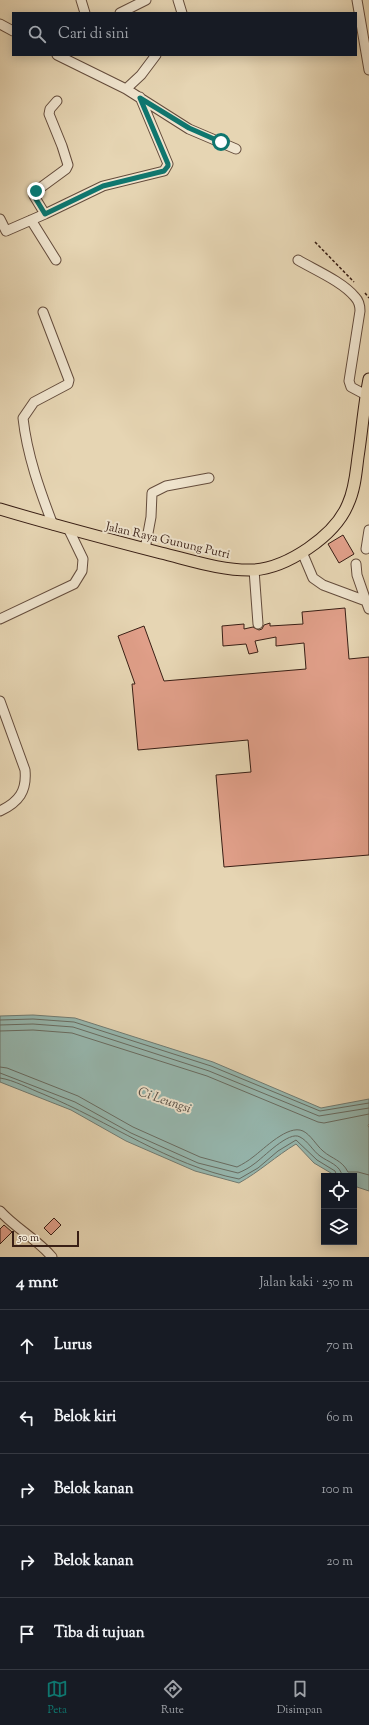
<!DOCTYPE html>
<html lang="id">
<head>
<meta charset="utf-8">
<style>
  body { margin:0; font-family:"Sorts Mill Goudy",serif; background:#242831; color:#f1f3f6 }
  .controls { position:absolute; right:12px; bottom:12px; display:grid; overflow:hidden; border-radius:0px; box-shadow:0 2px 10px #0003 }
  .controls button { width:36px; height:36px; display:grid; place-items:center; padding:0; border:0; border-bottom:1px solid #363941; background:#171b24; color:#f1f3f6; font:20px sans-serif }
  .scale { position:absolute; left:12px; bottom:10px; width:67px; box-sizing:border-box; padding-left:4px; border:2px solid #391f15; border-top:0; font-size:11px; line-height:14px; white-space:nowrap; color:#391f15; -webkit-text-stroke:3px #efe4ce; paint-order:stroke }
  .stop { position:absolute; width:12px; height:12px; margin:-9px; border:3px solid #0f766e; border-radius:50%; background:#fff }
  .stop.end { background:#0f766e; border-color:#fff; box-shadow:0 1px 4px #0008 }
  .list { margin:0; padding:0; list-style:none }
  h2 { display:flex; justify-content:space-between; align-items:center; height:52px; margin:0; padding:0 16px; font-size:17px }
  h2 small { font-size:13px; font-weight:400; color:#9ea1a6 }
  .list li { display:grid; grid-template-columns:26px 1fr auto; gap:12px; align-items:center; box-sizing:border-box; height:72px; padding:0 16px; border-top:1px solid #363941 }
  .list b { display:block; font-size:15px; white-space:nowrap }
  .list em { font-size:13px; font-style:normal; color:#9ea1a6 }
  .icon { flex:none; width:22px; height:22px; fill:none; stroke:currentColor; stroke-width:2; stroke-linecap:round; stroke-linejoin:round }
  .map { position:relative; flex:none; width:369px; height:1257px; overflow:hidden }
  .search { position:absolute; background:#171b24; box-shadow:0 2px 10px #0003; left:12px; right:12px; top:12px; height:44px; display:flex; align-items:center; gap:10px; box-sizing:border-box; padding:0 14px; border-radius:0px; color:#9ea1a6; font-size:15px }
  .sheet { height:412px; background:#171b24 }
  nav { display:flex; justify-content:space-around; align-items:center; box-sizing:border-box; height:56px; border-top:1px solid #363941; background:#171b24; font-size:11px; color:#9ea1a6 }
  nav a { display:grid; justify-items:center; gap:2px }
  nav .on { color:#0f766e }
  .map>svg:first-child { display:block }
  .water { fill:#96b8b0; stroke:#717b72 }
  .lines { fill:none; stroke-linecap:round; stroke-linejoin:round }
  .shore { stroke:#686c62; stroke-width:1 }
  .building { fill:#e09f89; stroke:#391f15 }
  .minor-casing { stroke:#644c3c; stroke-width:11 }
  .major-casing { stroke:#391f15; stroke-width:13 }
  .path { stroke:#391f15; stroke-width:1.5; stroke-dasharray:3 2; stroke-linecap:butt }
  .minor { stroke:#efe4ce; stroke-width:9 }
  .major { stroke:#e6d5b3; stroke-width:11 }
  .route { stroke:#0f766e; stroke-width:5 }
  .labels { text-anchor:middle; stroke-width:4; stroke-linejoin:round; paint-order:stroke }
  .street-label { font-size:12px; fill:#391f15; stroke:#efe4ce }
  .water-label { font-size:13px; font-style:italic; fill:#554d44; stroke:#efe4ce }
</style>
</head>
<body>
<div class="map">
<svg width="369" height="1257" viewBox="0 0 369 1257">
  <rect width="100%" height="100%" fill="#e6d5b3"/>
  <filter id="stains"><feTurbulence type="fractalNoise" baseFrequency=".005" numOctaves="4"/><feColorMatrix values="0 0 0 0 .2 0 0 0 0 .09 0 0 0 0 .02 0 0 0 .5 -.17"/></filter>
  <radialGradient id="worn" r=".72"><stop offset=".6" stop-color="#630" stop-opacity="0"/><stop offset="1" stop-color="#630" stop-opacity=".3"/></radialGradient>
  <path class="water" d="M 33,1015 L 75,1018 L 213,1062 L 321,1108 L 369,1099 L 369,1124 L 368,1125 L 369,1128 L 369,1191 L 354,1186 L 354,1176 L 336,1176 L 314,1163 L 296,1144 C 276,1156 259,1172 239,1183 L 195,1171 L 126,1141 L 71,1110 L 0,1082 L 0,1016 Z"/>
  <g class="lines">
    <path class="shore" d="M 0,1020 L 33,1019 L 74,1022 L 211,1066 L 320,1111 L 369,1103
      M 0,1025 L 33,1024 L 73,1027 L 209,1071 L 319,1116 L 369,1108
      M 0,1031 L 33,1030 L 72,1033 L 207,1076 L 318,1122 L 324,1123 L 369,1114
      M 0,1067 L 7,1068 L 78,1096 L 133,1127 L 200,1157 L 237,1167 C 243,1164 248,1161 253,1157 C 264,1149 288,1124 303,1131 C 311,1135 316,1145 323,1151 C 332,1159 342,1160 348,1172 L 358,1172 L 369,1175
      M 0,1073 L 75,1102 L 131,1133 L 198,1163 L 238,1173 C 243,1171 249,1168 254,1164 C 263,1158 289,1130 300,1137 C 308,1141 313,1151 320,1156 C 328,1162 341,1165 342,1176
      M 0,1078 C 14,1080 30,1089 43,1094 C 109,1121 168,1165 239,1179 L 258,1168 L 278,1151 L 296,1140 L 317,1160 L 335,1171 L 337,1176"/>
  </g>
  <path class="building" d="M 343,535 L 354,554 L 339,563 L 328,544 Z
    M 345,608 L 349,659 L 369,657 L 369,855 L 224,867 L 216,775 L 251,772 L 248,740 L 138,750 L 132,684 L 135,684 L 118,636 L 144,626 L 164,681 L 306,669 L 304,643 L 276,646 L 276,637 L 255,641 L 258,652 L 249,654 L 246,644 L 223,646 L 222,626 L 244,624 L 244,629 L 253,627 L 259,630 L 262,629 L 264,625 L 270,623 L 270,626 L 303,624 L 302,612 Z
    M 54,1218 L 61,1225 L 51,1235 L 44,1228 Z
    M 4,1225 L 12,1232 L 0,1244 L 0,1229 Z"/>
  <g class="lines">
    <g class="minor-casing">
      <path id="minor" d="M 81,0 L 85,13
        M 178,0 L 182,13
        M 357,0 L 369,70
        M 120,13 L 146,0
        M 0,24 L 13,31
        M 57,55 L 126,89 L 189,129 L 236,149
        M 126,89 L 141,75 L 156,55
        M 45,214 L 34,196 L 36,191 L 66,169 L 68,165 L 62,146 L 49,114 L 50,109 L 57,101
        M 0,219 L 6,231 L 45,214 L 103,186 L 164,171 L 168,164 L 140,97
        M 31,220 L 56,260
        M 298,260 C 315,270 343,282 355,297 C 359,301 360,306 360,311 L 349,381 L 351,387 L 366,395
        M 43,312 L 69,380 L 68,384 L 34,402 L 23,418 C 27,455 40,491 53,525
        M 145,549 L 151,517 L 152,493 L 166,486 L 209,478
        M 366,549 L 369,530
        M 302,552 L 313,578 L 323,585 L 366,601 L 369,609
        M 356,564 L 357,575 L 366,601
        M 254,570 L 258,624
        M 0,619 L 74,584 L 82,571 L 83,559 L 69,530
        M 0,701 L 25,770 C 27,791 19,802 0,811
        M 0,1211 C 15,1228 37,1239 52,1257"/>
    </g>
    <g class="major-casing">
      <path id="major" d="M 0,509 C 53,525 107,539 161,553 C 190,560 222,571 253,570 C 287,568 335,536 348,504 C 355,489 356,472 358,457 C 362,431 364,404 369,379"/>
    </g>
    <path class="path" d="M 315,242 L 354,282
      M 365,293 L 369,298"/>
    <use href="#minor" class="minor"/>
    <use href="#major" class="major"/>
  </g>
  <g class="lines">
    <path class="route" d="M 36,191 L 34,196 L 45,214 L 103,186 L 164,171 L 168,166 L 168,164 L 140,98 L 189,128 L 221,142"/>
  </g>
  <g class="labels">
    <g class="street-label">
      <text transform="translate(168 540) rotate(13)" y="4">Jalan Raya Gunung Putri</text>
    </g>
    <g class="water-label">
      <text transform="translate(165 1099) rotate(19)" y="5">Ci Leungsi</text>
    </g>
  </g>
  <rect width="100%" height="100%" filter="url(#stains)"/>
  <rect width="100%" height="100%" fill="url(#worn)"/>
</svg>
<div class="controls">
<button><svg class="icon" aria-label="locate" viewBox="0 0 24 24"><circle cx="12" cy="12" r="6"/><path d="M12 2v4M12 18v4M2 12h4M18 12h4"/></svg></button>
<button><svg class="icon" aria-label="layers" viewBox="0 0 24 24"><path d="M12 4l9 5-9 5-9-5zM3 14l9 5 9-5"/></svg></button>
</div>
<div class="scale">50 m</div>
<div class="stop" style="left:221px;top:142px"></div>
<div class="stop end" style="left:36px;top:191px"></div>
<div class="search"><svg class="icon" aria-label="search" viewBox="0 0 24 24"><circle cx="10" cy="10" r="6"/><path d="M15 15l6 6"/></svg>Cari di sini</div>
</div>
<section class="sheet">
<h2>4 mnt<small>Jalan kaki · 250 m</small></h2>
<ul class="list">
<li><svg class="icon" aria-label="ahead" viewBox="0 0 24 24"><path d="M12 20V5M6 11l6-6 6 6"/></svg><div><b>Lurus</b></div><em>70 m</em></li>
<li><svg class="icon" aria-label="left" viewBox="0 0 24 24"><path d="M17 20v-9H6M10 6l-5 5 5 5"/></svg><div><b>Belok kiri</b></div><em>60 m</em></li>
<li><svg class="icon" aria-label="right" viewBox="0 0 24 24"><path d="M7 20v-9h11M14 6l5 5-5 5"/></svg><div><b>Belok kanan</b></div><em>100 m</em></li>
<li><svg class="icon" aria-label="right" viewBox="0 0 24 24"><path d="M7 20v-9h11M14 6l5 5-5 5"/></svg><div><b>Belok kanan</b></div><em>20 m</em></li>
<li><svg class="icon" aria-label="arrive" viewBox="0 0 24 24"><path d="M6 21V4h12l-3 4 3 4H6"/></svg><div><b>Tiba di tujuan</b></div></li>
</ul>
</section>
<nav>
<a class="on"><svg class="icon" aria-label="map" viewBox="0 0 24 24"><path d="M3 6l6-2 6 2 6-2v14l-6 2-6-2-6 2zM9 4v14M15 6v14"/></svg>Peta</a>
<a><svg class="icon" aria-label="directions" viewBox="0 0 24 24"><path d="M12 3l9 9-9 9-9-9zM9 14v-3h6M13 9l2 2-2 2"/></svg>Rute</a>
<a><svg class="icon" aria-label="saved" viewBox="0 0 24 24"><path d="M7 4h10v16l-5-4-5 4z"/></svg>Disimpan</a>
</nav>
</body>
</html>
